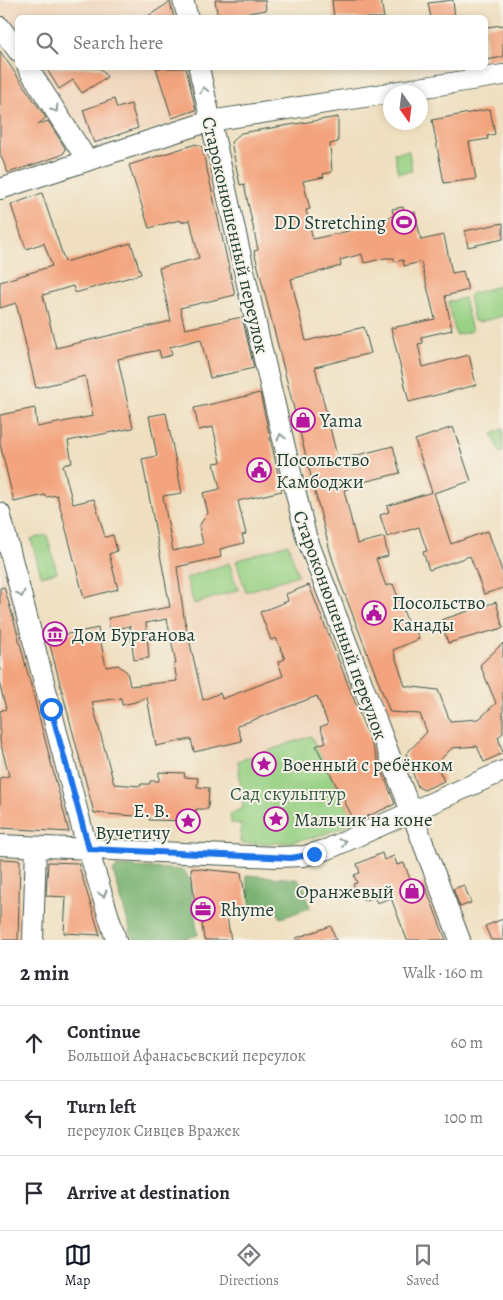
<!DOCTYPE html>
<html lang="en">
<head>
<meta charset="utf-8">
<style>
  body { margin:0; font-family:Alegreya,serif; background:#f2f2f3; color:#2b2b33 }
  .compass { position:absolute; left:383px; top:85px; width:45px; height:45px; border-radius:50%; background:#fff; box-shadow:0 2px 8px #0003; rotate:166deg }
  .stop { position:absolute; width:15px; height:15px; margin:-11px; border:4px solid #1a73e8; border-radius:50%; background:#fff }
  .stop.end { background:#1a73e8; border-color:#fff; box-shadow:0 1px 5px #0008 }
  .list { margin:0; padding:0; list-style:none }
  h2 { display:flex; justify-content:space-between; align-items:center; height:65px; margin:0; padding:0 20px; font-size:21px }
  h2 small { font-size:16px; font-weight:400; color:#7c7c81 }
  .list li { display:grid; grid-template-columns:32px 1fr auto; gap:15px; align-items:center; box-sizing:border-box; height:75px; padding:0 20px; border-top:1px solid #e1e1e2 }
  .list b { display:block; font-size:19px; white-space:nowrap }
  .list p { margin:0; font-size:16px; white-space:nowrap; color:#7c7c81 }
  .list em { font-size:16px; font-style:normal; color:#7c7c81 }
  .icon { flex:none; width:28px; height:28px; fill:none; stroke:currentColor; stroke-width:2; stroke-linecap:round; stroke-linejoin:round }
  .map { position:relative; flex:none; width:503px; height:940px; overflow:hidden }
  .search { position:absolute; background:#fff; box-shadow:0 2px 8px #0003; left:15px; right:15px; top:15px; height:55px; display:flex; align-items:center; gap:12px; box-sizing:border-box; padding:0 18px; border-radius:8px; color:#7c7c81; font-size:19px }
  .sheet { height:290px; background:#fff }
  nav { display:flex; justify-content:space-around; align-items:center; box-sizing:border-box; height:70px; border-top:1px solid #e1e1e2; background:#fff; font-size:14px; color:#7c7c81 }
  nav a { display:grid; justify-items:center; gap:2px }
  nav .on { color:#111827 }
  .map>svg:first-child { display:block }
  .built { fill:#f0d6bc }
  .green { fill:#98d184; stroke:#5c875c }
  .forest { fill:#7ab372; stroke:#4c7853 }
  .building { fill:#f3a47e }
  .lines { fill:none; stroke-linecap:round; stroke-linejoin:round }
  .minor-casing { stroke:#3e5549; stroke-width:22 }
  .minor { stroke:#fff; stroke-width:20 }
  .oneway { stroke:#8f9e9a }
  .route { stroke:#1a73e8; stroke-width:6 }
  .labels { text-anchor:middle; stroke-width:4; stroke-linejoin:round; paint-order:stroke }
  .poi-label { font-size:19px; fill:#1f3d34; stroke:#f7f3e8; text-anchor:start }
  .street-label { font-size:19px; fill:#1f3d34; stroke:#f7f3e8 }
  .park-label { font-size:19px; fill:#375b44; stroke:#f7f3e8 }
</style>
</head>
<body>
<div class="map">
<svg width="503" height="940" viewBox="0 0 503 940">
  <rect width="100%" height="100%" fill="#f7f3e8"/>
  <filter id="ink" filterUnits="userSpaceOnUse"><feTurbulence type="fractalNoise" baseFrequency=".02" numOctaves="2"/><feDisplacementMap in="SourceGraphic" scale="10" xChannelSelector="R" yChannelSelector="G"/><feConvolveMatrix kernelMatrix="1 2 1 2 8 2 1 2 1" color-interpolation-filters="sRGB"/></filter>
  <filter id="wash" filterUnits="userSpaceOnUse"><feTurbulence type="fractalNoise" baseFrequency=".0096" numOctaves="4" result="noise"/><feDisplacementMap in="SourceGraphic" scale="20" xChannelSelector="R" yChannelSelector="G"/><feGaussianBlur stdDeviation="1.12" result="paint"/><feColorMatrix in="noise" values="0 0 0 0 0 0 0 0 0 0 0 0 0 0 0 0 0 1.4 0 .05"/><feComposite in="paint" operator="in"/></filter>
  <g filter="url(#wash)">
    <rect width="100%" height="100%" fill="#efdfc0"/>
    <path class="built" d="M 0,0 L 176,0 L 180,17 L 18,18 L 17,35 L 0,10 Z
      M 40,68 L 192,68 L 199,114 L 93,147 Z
      M 293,539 L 395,804 L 355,822 L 310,736 L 238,761 L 238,768 L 222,773 L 215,734 L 206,705 L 194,652 L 178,567 Z
      M 0,555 L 72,831 L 72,836 L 68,839 L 0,835 Z"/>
    <path class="green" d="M 409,151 L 412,171 L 398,173 L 394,153 Z
      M 503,285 L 503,316 L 479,322 L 474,321 L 469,296 L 473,293 Z
      M 464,298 L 472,331 L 456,335 L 448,302 Z
      M 503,429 L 503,452 L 500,453 L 492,434 Z
      M 47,535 L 57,572 L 41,576 L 31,539 Z
      M 288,544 L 298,575 L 246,592 L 236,561 Z
      M 229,563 L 238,590 L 194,604 L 186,578 Z
      M 311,736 L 355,822 C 309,842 290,844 240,843 L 241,824 L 231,823 L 230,814 L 243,808 L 238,761 Z"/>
    <path class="forest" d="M 117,866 L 184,870 L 189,879 L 198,935 L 180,940 L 133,940 L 113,871 Z
      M 246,875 L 297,879 L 304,885 L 310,908 L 281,918 L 275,909 L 251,908 Z"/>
    <g id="blocks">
      <path class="building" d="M 215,0 L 265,0 L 266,10 L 218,18 Z
        M 332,0 L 381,0 L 384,18 L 334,18 Z
        M 453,0 L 455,18 L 431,18 L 428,3 Z
        M 170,2 L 174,18 L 145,18 Z
        M 503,25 L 503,57 L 486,60 L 486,27 Z
        M 0,51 L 46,118 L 37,125 L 48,121 L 65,148 L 64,153 L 59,156 L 8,173 L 0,154 Z
        M 46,68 L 100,68 L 107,77 L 82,93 L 73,80 L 59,89 Z
        M 156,68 L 186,68 L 196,110 L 172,118 Z
        M 114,99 L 117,108 L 131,104 L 138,128 L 94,143 L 83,110 Z
        M 490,109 L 495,134 L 487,136 L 488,139 L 469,142 L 476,179 L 444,183 L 432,120 Z
        M 338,117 L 338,142 L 330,144 L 332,172 L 323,174 L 324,177 L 303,181 L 310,209 L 306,210 L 313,239 L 357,229 L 356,225 L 394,216 L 392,209 L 403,207 L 405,214 L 415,212 L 421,240 L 444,235 L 452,273 L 463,271 L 468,290 L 445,296 L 452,330 L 421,337 L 423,343 L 418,344 L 423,367 L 469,355 L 476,385 L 409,402 L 391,328 L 435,319 L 421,262 L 404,266 L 403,260 L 395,262 L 394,258 L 386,258 L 364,263 L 362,254 L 340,260 L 341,266 L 291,279 L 306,341 L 364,327 L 371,353 L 315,367 L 338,460 L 393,446 L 400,473 L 347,486 L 348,489 L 344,490 L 357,544 L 384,537 L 388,556 L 376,559 L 386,586 L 393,584 L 408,623 L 413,621 L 419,639 L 393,650 L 405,686 L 438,690 L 450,721 L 479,719 L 496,703 L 480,665 L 503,643 L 503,733 L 498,737 L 503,753 L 484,762 L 477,746 L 452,748 L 436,764 L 444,781 L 424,790 L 418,787 L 406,754 L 427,732 L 420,714 L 390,712 L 340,582 L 330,551 L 254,251 L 258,250 L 244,184 L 240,185 L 231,142 L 241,133 Z
        M 196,144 L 202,147 L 235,295 L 180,308 L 185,329 L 242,317 L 254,368 L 210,378 L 201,339 L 170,347 L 172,355 L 161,358 L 159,350 L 118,359 L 133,428 L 68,441 L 72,463 L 63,465 L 73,504 L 94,499 L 105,537 L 113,535 L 117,551 L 109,554 L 118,589 L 84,598 L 57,495 L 46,497 L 45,495 L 14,502 L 0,444 L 0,415 L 35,408 L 37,427 L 93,416 L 85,376 L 36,388 L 16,303 L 0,308 L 0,282 L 52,266 L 44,243 L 26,249 L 11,205 L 42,193 L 65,262 L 131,243 L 141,274 L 75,293 L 73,286 L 43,295 L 56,348 L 171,321 L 159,268 L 199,258 L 190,220 L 181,222 L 180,220 L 149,228 L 129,165 Z
        M 503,223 L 503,239 L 468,247 L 465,231 Z
        M 260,393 L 282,491 L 238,501 L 246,534 L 242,535 L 244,543 L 220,549 L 221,557 L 177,567 L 184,617 L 203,700 L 220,693 L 222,699 L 283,676 L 278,662 L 285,659 L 276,638 L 271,640 L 260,612 L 288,601 L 286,594 L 309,585 L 395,804 L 355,822 L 316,746 L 326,742 L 320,727 L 328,724 L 317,696 L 237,726 L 242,741 L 194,752 L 191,739 L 156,746 L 147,697 L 135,702 L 122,705 L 121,698 L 92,702 L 114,784 L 141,786 L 141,784 L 150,784 L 150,781 L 159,781 L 159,772 L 185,773 L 184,777 L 198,778 L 197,787 L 209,788 L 208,809 L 196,809 L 195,821 L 149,820 L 149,817 L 94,813 L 46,630 L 61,627 L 63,635 L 98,628 L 106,667 L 118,665 L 127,672 L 130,686 L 177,681 L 174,664 L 176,664 L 167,619 L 146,623 L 149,658 L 134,660 L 130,626 L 110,630 L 108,618 L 170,607 L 142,459 L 157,456 L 149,416 L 166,413 L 182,493 L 163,496 L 173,551 L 203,544 L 199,526 L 208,513 L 203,493 L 220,489 L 214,463 L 221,462 L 213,427 L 199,430 L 194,408 Z
        M 453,427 L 471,481 L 434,493 L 451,544 L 488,531 L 503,574 L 503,588 L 484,594 L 470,556 L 429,570 L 423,552 L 427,551 L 419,527 L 387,537 L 380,515 L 389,512 L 387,506 L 432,492 L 415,440 Z
        M 4,587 L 15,624 L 69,832 L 0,828 L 0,778 L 9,776 L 0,741 L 0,711 L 6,709 L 0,686 L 0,588 Z
        M 496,602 L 503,628 L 448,643 L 441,620 Z
        M 382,853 L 384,860 L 394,856 L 397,865 L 404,863 L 413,887 L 424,883 L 446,940 L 407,940 L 391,898 L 377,903 L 374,897 L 364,901 L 362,894 L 358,896 L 353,884 L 357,883 L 354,875 L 360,873 L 357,864 Z
        M 0,859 L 20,860 L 18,940 L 0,940 Z
        M 48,862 L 78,863 L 100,935 L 64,933 L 66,897 L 46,896 Z
        M 191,868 L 241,873 L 247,906 L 226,912 L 231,940 L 204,940 L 200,906 L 195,907 Z
        M 464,885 L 471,903 L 460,907 L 453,889 Z
        M 503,919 L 503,940 L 491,940 L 485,926 Z
        M 331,926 L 336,940 L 296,940 L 296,938 Z"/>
    </g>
  </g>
  <g filter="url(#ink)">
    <use href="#blocks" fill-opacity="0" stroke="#3e5549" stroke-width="1"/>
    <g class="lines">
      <g class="minor-casing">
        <path id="minor" d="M 183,0 L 188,18
          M 0,27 L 18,51
          M 28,68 L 87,160
          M 199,68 L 260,342 L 306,536 L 460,940
          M 393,92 L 503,75
          M 0,189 L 210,121 L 390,93
          M 0,513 L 84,836 L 116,940
          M 0,845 L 276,857 L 304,856 L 328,849 L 503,771
          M 33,940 L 36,847"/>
      </g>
      <use href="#minor" class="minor"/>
    </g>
    <defs><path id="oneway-chevron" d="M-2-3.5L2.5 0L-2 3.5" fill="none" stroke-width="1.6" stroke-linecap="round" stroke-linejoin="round" transform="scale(1.25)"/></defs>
    <g class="oneway">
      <use href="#oneway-chevron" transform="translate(204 90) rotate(-102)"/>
      <use href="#oneway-chevron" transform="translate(55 109) rotate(57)"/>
      <use href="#oneway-chevron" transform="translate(281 437) rotate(-103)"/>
      <use href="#oneway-chevron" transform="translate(21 594) rotate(75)"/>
      <use href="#oneway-chevron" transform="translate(343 842) rotate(-23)"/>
      <use href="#oneway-chevron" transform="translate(103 894) rotate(73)"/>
    </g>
  </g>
  <g class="lines" filter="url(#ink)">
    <path class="route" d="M 51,709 L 89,849 L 291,858 L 314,854"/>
  </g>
  <defs>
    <g id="stadium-ring" transform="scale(1.25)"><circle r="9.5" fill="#f7f3e8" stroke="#b5179e" stroke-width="1.5"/><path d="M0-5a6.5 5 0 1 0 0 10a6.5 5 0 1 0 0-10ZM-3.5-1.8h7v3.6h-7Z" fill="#b5179e"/></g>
    <g id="shop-ring" transform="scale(1.25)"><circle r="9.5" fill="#f7f3e8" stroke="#b5179e" stroke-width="1.5"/><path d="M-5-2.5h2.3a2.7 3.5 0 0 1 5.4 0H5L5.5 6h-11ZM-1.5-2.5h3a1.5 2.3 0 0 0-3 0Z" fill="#b5179e"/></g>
    <g id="civic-ring" transform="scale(1.25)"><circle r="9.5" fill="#f7f3e8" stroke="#b5179e" stroke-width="1.5"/><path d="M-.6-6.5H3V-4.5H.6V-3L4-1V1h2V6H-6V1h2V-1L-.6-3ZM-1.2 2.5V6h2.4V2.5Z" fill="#b5179e"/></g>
    <g id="museum-ring" transform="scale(1.25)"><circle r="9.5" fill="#f7f3e8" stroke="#b5179e" stroke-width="1.5"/><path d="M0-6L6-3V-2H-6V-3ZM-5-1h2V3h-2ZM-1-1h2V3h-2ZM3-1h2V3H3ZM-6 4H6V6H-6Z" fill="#b5179e"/></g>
    <g id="sight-ring" transform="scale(1.25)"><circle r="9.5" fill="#f7f3e8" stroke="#b5179e" stroke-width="1.5"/><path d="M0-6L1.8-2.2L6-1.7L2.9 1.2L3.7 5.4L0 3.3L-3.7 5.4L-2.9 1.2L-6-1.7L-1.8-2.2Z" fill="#b5179e"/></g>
    <g id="office-ring" transform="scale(1.25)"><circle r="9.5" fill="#f7f3e8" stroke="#b5179e" stroke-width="1.5"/><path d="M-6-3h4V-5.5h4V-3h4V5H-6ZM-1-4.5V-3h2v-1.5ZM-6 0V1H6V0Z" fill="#b5179e"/></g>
  </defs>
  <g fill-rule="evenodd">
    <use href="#stadium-ring" x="404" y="222"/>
    <use href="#shop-ring" x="303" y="420"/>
    <use href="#civic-ring" x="259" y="470"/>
    <use href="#civic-ring" x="374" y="613"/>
    <use href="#museum-ring" x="55" y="634"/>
    <use href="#sight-ring" x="264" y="764"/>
    <use href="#sight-ring" x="276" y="819"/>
    <use href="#sight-ring" x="188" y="821"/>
    <use href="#shop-ring" x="412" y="891"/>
    <use href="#office-ring" x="203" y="909"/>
  </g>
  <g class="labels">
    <g class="poi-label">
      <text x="386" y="229" text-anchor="end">DD Stretching</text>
      <text x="320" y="427">Yama</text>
      <text x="276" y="466">Посольство<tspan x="276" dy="22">Камбоджи</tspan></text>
      <text x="392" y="609">Посольство<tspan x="392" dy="22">Канады</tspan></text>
      <text x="72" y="641">Дом Бурганова</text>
      <text x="282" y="771">Военный с ребёнком</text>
      <text x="170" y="817" text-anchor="end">Е. В.<tspan x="170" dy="22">Вучетичу</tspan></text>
      <text x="294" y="826">Мальчик на коне</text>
      <text x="394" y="898" text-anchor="end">Оранжевый</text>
      <text x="220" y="916">Rhyme</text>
    </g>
    <g class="street-label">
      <text transform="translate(236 235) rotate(77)" y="7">Староконюшенный переулок</text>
      <text transform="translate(341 625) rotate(70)" y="7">Староконюшенный переулок</text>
    </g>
    <g class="park-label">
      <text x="288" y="800">Сад скульптур</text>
    </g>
  </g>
</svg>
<svg class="compass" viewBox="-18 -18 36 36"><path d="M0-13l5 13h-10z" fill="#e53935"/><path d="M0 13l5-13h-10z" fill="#7c7c81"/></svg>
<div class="stop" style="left:51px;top:709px"></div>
<div class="stop end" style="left:314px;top:854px"></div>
<div class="search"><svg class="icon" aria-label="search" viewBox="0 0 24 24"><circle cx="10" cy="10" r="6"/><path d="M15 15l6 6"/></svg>Search here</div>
</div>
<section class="sheet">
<h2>2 min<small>Walk · 160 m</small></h2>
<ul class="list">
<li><svg class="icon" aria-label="ahead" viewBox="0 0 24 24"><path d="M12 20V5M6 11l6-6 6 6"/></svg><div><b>Continue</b><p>Большой Афанасьевский переулок</p></div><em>60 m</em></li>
<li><svg class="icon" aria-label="left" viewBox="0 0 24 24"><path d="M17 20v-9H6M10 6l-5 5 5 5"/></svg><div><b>Turn left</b><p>переулок Сивцев Вражек</p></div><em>100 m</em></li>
<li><svg class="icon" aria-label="arrive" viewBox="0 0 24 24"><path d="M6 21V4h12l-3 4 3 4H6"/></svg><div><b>Arrive at destination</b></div></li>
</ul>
</section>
<nav>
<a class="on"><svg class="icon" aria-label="map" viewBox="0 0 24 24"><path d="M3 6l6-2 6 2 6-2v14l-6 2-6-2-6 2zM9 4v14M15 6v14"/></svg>Map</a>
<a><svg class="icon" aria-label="directions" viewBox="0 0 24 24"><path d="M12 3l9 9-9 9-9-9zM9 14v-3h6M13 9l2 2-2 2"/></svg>Directions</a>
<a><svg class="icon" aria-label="saved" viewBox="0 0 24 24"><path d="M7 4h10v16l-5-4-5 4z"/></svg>Saved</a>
</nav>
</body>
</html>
